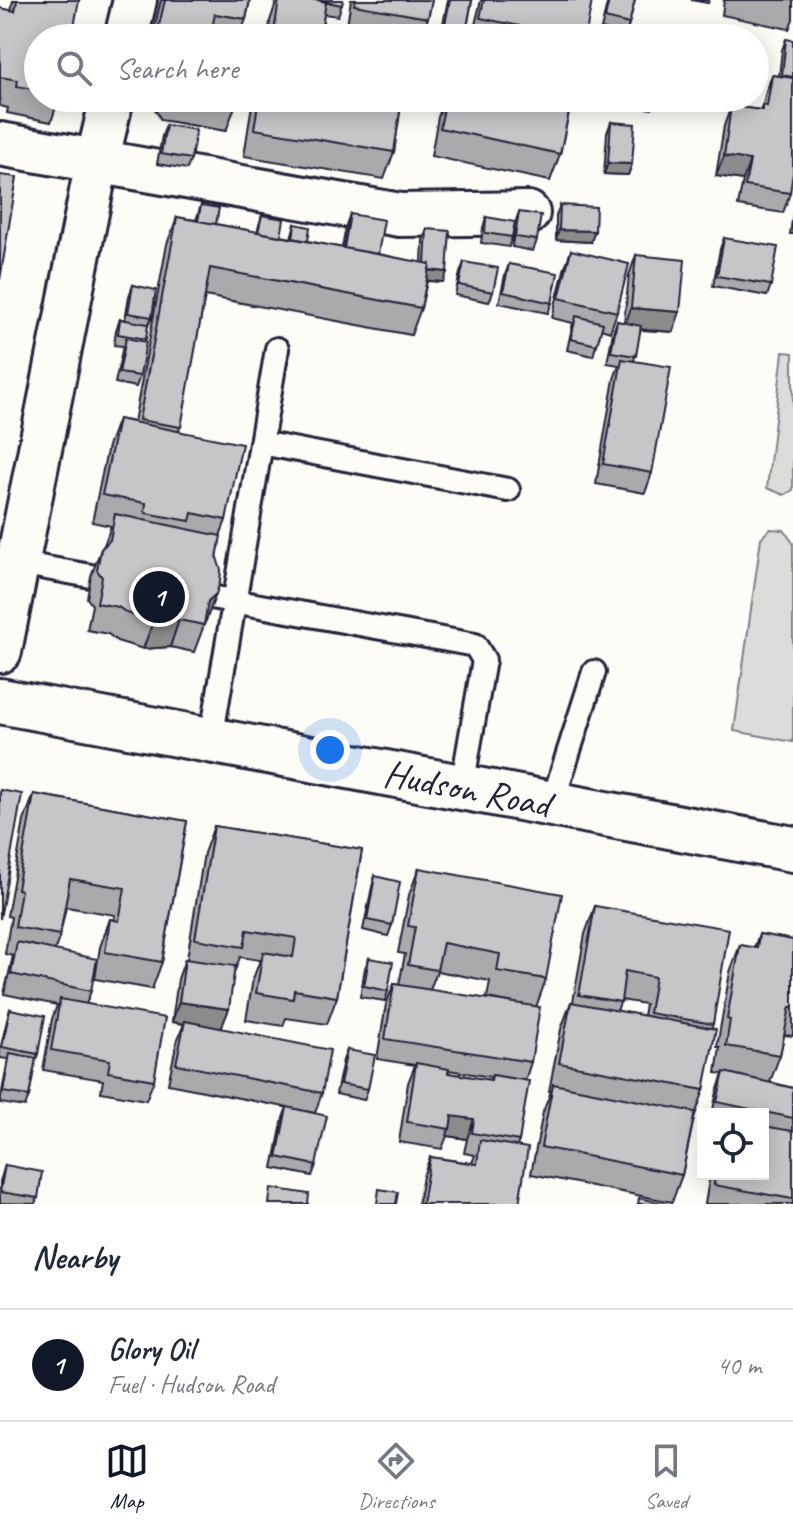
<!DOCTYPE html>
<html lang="en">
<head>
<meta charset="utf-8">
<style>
  body { margin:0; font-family:Caveat,sans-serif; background:#f6f6f7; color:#1f2937 }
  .controls { position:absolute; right:24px; bottom:24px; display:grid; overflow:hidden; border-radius:0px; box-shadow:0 4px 20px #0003 }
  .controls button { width:72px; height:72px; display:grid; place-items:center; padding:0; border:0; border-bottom:2px solid #e0e1e3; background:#fff; color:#1f2937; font:40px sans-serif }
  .you { position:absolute; left:330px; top:750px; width:28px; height:28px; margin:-20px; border:6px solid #fff; border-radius:50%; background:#1a73e8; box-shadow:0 0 0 12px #1a73e833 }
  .badge { display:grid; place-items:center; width:52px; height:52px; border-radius:50%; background:#111827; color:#fff; font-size:26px; font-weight:700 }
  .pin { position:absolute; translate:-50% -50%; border:4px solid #fff; box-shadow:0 2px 8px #0006 }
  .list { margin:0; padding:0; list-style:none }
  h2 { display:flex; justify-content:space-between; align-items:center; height:104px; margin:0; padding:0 32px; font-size:34px }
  h2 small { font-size:26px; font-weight:400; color:#747a83 }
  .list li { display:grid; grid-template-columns:52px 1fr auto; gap:24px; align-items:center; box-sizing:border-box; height:112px; padding:0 32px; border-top:2px solid #e0e1e3 }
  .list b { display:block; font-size:30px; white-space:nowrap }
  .list p { margin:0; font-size:26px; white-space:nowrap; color:#747a83 }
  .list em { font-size:26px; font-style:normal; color:#747a83 }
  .icon { flex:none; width:44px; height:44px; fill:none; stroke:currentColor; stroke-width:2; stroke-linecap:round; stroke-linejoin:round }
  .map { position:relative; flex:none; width:793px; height:1204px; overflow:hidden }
  .search { position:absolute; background:#fff; box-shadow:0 4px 20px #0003; left:24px; right:24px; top:24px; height:88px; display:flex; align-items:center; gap:20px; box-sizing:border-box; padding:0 28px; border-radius:44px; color:#747a83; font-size:30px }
  .sheet { height:216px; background:#fff }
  nav { display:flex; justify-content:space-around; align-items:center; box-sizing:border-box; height:112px; border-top:2px solid #e0e1e3; background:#fff; font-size:22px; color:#747a83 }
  nav a { display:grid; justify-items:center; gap:4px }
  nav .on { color:#111827 }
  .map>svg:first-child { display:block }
  .green { fill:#dddcdb; stroke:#807f8b; stroke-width:2 }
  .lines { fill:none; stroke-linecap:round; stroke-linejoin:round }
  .lane-casing { stroke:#22223b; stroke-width:28 }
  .street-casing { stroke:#22223b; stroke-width:48 }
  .secondary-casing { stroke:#22223b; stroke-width:50 }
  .lane { stroke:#fdfcf7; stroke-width:22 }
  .street { stroke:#fdfcf7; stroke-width:42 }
  .secondary { stroke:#fdfcf7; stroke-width:44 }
  .wall { fill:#aaaaac; stroke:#22223b; stroke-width:2; fill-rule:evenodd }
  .shaded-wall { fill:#8b8b8c; stroke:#22223b; stroke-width:2 }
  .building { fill:#c6c6c8; stroke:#22223b; stroke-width:2 }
  .labels { text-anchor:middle; stroke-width:6; stroke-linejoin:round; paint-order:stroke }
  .street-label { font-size:38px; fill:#22223b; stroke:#fdfcf7 }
</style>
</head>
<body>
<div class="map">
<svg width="793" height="1204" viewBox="0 0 793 1204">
  <rect width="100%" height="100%" fill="#fdfcf7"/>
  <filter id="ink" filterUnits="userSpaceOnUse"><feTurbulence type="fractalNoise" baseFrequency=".0125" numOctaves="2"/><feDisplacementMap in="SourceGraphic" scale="16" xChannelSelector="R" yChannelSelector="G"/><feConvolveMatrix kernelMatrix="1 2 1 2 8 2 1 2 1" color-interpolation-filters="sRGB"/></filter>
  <g filter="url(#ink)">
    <path class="green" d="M 783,352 L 793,353 L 793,490 L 784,495 L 767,488 Z
      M 770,529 L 784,530 L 793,543 L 793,742 L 734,731 L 761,538 Z"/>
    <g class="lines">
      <g class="lane-casing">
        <path id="lane" d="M 261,443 L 508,490
          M 18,563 L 91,576
          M 211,597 L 475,645 L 484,660 L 462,787
          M 211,740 L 277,349
          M 552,804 L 594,672"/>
      </g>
      <g class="street-casing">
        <path id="street" d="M 126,38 L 135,0
          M 0,144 L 400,215 L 528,213
          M 0,651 L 97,162 L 112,98"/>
      </g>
      <g class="secondary-casing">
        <path id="secondary" d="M 0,701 L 793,849"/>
      </g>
      <use href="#lane" class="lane"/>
      <use href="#street" class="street"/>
      <use href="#secondary" class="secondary"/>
    </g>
    <path class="wall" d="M 13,0 L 79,0 L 38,38 L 38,98 L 59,98 L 51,122 L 7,113 L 8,108 L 0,106 L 0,8 L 11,11 Z
      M 161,0 L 250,0 L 246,19 L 239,38 L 152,38 Z
      M 277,0 L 343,0 L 338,16 L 324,14 L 320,38 L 268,38 L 270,21 Z
      M 351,0 L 432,0 L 428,18 L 423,32 L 440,38 L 410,38 L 410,37 L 347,25 Z
      M 448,0 L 472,0 L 465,38 L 440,38 Z
      M 481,0 L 586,0 L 585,38 L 466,38 L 468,32 L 473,33 Z
      M 608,0 L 635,0 L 626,35 L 601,29 Z
      M 691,0 L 709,0 L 708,3 Z
      M 724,0 L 793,0 L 793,19 L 789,29 L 722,15 Z
      M 786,39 L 790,193 L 783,213 L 738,206 L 743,180 L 716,176 L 724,126 L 731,106 L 760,110 L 762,105 L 763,105 L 765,95 L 772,75 L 779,76 L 782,50 Z
      M 149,98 L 238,98 L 226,131 L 161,120 Z
      M 253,98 L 402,98 L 394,152 L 384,179 L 244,156 Z
      M 445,98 L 572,98 L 560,154 L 550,181 L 431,156 L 438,117 Z
      M 611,122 L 632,164 L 628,175 L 604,174 L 607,133 Z
      M 166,125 L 191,159 L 187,169 L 157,164 L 162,136 Z
      M 201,205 L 216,224 L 257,232 L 262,215 L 281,236 L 291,238 L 295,224 L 308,241 L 342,248 L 346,225 L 350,214 L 378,254 L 422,263 L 423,240 L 427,229 L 447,272 L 443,282 L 427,281 L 421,308 L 411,335 L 205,296 L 179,431 L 226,520 L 220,536 L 217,558 L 220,582 L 194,652 L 170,647 L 143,649 L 117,641 L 108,634 L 87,630 L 92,605 L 87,598 L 91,576 L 101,549 L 104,545 L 111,526 L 92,522 L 108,446 L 118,419 L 134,422 L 167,244 L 177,217 L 196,220 Z
      M 560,205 L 591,242 L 556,240 L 556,216 Z
      M 519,212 L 537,240 L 533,251 L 512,247 L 515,223 Z
      M 793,214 L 793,234 L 790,234 Z
      M 486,217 L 512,237 L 509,247 L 481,243 L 483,228 Z
      M 724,238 L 771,285 L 767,296 L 713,286 L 720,249 Z
      M 571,250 L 617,312 L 610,332 L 601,329 L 593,356 L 567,350 L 573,323 L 552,318 L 564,270 Z
      M 636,255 L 673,332 L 640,330 L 634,361 L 652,473 L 645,493 L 596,484 L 614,379 L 619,365 L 607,363 L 613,332 L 617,321 L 624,323 L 629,275 Z
      M 464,262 L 493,292 L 489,302 L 455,295 L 460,273 Z
      M 509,264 L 552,303 L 548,313 L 499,303 L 505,275 Z
      M 133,285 L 152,317 L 147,328 L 140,376 L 136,387 L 115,383 L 123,346 L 114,345 L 116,330 L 120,319 L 125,320 L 129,296 Z
      M 34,794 L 187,821 L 162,962 L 152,989 L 95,979 L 100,947 L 110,919 L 114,920 L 115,915 L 66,907 L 60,935 L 55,950 L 91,991 L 86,1004 L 154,1080 L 146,1100 L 101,1092 L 103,1080 L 43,1070 L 52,1019 L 57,1005 L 4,994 L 13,956 L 5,954 L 11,917 L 7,916 L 24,821 Z
      M 214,826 L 362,850 L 337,997 L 327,1024 L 286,1018 L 283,1026 L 246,1020 L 253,979 L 260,960 L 240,957 L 234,973 L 222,1028 L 322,1093 L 315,1113 L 168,1084 L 177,1041 L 184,1024 L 172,1022 L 178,979 L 185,959 L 187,959 L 204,853 Z
      M 419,868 L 546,979 L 536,1007 L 487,998 L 490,981 L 437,971 L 430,990 L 531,1062 L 525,1081 L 519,1141 L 517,1146 L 519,1204 L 418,1204 L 423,1176 L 430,1157 L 472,1163 L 475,1155 L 464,1153 L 467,1139 L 447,1136 L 442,1149 L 399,1142 L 408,1083 L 415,1065 L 377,1059 L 386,1004 L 394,984 L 399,985 L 405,954 L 398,953 L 409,895 ZM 449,1070 L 491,1077 L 490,1080 L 448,1073 Z
      M 375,876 L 392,925 L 388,936 L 363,930 L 372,887 Z
      M 595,906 L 713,1024 L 711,1028 L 704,1090 L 694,1118 L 682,1175 L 672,1202 L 531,1174 L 543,1112 L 551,1091 L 549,1091 L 561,1029 L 571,1002 L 573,1002 L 585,934 ZM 621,1000 L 645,1004 L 643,1016 L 617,1011 Z
      M 759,934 L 793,940 L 793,1036 L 784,1035 L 780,1055 L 770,1082 L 793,1088 L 793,1204 L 705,1204 L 710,1174 L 763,1174 L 763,1114 L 712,1114 L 717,1092 L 723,1074 L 716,1073 L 720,1047 L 717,1047 L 730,972 L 740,945 L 754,948 Z
      M 369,958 L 388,991 L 385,1001 L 360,997 L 365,968 Z
      M 10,1009 L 38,1054 L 35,1062 L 29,1096 L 25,1107 L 0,1103 L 8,1059 L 0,1058 L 0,1050 L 7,1020 Z
      M 347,1050 L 368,1089 L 364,1100 L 336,1094 L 343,1060 Z
      M 287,1107 L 316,1165 L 312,1176 L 273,1168 L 283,1118 Z
      M 5,1165 L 38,1198 L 35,1204 L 0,1203 L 0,1182 Z"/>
    <path class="shaded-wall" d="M 622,98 L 655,98 L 652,109 L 619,104 Z
      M 724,156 L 750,160 L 743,180 L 716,176 Z
      M 608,163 L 632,164 L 628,175 L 604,174 Z
      M 559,230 L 595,231 L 591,242 L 556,240 Z
      M 424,270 L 447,272 L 443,282 L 420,280 Z
      M 631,308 L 680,312 L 673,332 L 624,328 Z
      M 216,594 L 206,621 L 202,624 L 208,601 Z
      M 179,620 L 170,647 L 143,649 L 153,622 Z
      M 179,1002 L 229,1009 L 221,1029 L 172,1022 Z
      M 452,1116 L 474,1119 L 467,1139 L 447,1136 Z"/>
    <path class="building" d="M 17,0 L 79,0 L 72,38 L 38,38 L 38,90 L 17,86 L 18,80 L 0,77 L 0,8 L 15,11 Z
      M 165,0 L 250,0 L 246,19 L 215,14 L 211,33 L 214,38 L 156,38 Z
      M 279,0 L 317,0 L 326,2 L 320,38 L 273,38 Z
      M 317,0 L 343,0 L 342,5 Z
      M 355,0 L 432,0 L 428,18 L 354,5 Z
      M 450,0 L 472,0 L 465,38 L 443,34 Z
      M 484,0 L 586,0 L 592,1 L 585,38 L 534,38 L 519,35 L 520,26 L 480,18 Z
      M 609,0 L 635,0 L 629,24 L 605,18 Z
      M 413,31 L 441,35 L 440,38 L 412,38 Z
      M 468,32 L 497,38 L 466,38 Z
      M 786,39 L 793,40 L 793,77 L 782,75 Z
      M 772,75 L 793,78 L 793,173 L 790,193 L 745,186 L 750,160 L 724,156 L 731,106 L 762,110 L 762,105 L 767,106 Z
      M 201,98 L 238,98 L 236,104 Z
      M 259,98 L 402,98 L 394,152 L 254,129 Z
      M 446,98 L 572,98 L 560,154 L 440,128 Z
      M 611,122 L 635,124 L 632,164 L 608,163 Z
      M 166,125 L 196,130 L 191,159 L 161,154 Z
      M 0,175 L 17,177 L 0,280 Z
      M 201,205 L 219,208 L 216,224 L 198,221 Z
      M 560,205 L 596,207 L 595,231 L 559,230 Z
      M 519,212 L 541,215 L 537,240 L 515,237 Z
      M 350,214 L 384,220 L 378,254 L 344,248 Z
      M 262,215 L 284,219 L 281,236 L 258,232 Z
      M 177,217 L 430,264 L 421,308 L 210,268 L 181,427 L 139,420 Z
      M 486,217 L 515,222 L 512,237 L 485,233 Z
      M 295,224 L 310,227 L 308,241 L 293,238 Z
      M 427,229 L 450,231 L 447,272 L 429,270 L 430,264 L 425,263 Z
      M 724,238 L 778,247 L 771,285 L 717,276 Z
      M 571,250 L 629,264 L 617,312 L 559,298 Z
      M 636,255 L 685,260 L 680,312 L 631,308 Z
      M 464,262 L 498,268 L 493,292 L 459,285 Z
      M 509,264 L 558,273 L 552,303 L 503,292 Z
      M 133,285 L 156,290 L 152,317 L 128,313 Z
      M 576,316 L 603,323 L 597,345 L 571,339 Z
      M 120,319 L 148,324 L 146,339 L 118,334 Z
      M 617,321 L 641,326 L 636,356 L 611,352 Z
      M 126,338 L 146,342 L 140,376 L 119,373 Z
      M 622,359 L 671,367 L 652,473 L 603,464 Z
      M 118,419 L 242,444 L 226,520 L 192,513 L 190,521 L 145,513 L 146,503 L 102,495 Z
      M 115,514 L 221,536 L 217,558 L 221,570 L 220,582 L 216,594 L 208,601 L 204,625 L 179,620 L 153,622 L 127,613 L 118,607 L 97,603 L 102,577 L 97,570 L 101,549 L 110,540 Z
      M 0,790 L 22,794 L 0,919 Z
      M 34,794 L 187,821 L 162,962 L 105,952 L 110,919 L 119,921 L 125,888 L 70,879 L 60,935 L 15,927 L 21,890 L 17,889 Z
      M 214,826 L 362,850 L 337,997 L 294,990 L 293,999 L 256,993 L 263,952 L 293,957 L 296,938 L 247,930 L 244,947 L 195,939 Z
      M 419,868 L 562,894 L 546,979 L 497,971 L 500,954 L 443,943 L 437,970 L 408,965 L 415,927 L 408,926 Z
      M 375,876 L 400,882 L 392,925 L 367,920 Z
      M 595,906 L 729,929 L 713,1024 L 649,1013 L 655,977 L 625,971 L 621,1002 L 579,995 Z
      M 759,934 L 793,940 L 793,1007 L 790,1007 L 780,1055 L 726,1046 L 730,1020 L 727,1019 L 740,945 L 757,948 Z
      M 17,942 L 97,959 L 91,991 L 11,974 Z
      M 369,958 L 393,962 L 388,991 L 364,986 Z
      M 185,959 L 235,966 L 229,1009 L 179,1002 Z
      M 394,984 L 540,1007 L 531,1062 L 385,1039 Z
      M 60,999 L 165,1018 L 154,1080 L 108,1072 L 110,1060 L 51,1050 Z
      M 571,1002 L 716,1029 L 704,1090 L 559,1063 Z
      M 10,1009 L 45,1016 L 38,1054 L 2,1047 Z
      M 185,1021 L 330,1050 L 322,1093 L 176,1064 Z
      M 347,1050 L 375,1055 L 368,1089 L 340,1084 Z
      M 10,1053 L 36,1058 L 29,1096 L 3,1092 Z
      M 416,1063 L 449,1069 L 448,1073 L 491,1080 L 492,1075 L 529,1081 L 519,1141 L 472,1133 L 474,1119 L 452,1116 L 450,1129 L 407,1122 Z
      M 724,1072 L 793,1088 L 793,1118 L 717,1102 Z
      M 553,1084 L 695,1112 L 682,1175 L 541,1147 Z
      M 287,1107 L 327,1116 L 316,1165 L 277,1157 Z
      M 763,1126 L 793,1131 L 793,1199 L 714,1185 L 715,1174 L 763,1174 Z
      M 480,1140 L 528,1148 L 519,1204 L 422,1204 L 430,1157 L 477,1164 Z
      M 5,1165 L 42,1172 L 38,1198 L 0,1192 Z
      M 271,1188 L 309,1194 L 308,1204 L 269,1204 Z
      M 379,1189 L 398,1192 L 396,1204 L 377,1204 Z
      M 639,1198 L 667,1204 L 638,1204 Z"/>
  </g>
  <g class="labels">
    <g class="street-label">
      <text transform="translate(467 788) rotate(11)" y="13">Hudson Road</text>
    </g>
  </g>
</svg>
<div class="controls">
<button><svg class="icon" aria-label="locate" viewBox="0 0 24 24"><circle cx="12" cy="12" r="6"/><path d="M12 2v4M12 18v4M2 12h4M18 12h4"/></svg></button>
</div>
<div class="you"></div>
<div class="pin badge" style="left:159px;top:597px">1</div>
<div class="search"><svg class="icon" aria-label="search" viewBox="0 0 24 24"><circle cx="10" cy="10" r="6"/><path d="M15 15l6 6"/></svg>Search here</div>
</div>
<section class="sheet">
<h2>Nearby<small></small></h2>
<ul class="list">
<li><span class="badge">1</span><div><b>Glory Oil</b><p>Fuel · Hudson Road</p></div><em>40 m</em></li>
</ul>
</section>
<nav>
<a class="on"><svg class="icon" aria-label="map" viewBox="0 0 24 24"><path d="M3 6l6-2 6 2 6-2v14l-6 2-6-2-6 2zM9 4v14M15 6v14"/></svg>Map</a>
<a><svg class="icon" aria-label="directions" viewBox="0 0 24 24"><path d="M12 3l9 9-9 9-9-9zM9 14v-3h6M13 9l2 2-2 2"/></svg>Directions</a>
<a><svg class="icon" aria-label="saved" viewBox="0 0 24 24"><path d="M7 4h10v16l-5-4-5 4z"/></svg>Saved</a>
</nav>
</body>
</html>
